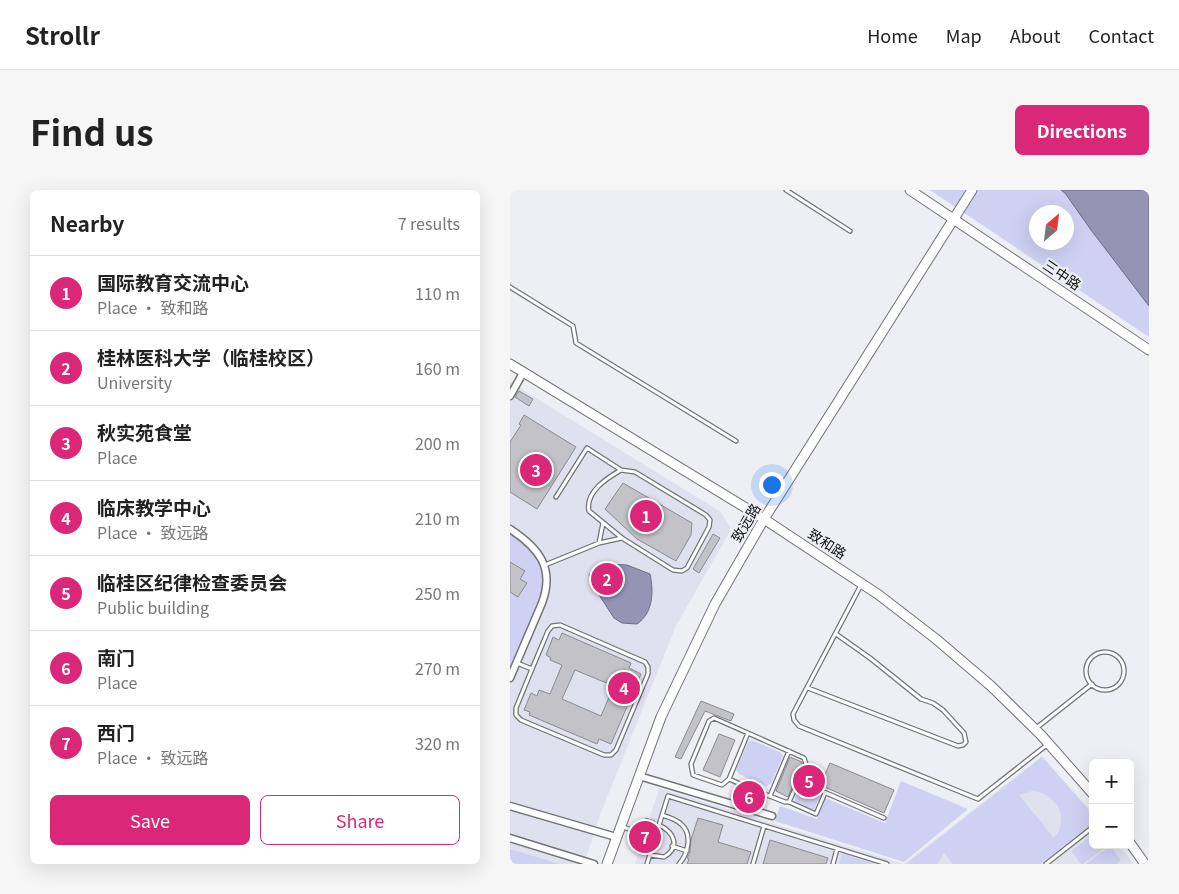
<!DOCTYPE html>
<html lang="en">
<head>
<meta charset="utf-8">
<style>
  body { margin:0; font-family:Georgia,"Noto Sans SC",serif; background:#f6f6f6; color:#222 }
  .controls { position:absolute; right:15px; bottom:15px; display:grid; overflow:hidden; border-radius:8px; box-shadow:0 5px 20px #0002 }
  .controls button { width:45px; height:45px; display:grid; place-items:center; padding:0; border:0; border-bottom:1px solid #e0e0e0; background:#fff; color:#222; font:25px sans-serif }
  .compass { position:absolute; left:519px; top:15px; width:45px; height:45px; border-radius:50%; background:#fff; box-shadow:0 5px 20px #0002; rotate:28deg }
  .you { position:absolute; left:261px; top:294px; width:18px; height:18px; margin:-12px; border:4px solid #fff; border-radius:50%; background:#1a73e8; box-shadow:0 0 0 8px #1a73e833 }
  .badge { display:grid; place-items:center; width:32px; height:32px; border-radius:50%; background:#db2777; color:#fff; font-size:16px; font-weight:700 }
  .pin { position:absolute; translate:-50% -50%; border:2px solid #fff; box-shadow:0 1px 5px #0006 }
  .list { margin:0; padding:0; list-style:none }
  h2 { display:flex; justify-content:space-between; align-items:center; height:65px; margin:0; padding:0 20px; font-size:21px }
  h2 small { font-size:16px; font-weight:400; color:#767676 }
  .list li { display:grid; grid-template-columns:32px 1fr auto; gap:15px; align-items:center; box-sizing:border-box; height:75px; padding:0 20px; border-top:1px solid #e0e0e0 }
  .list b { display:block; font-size:19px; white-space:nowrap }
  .list p { margin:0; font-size:16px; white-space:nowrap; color:#767676 }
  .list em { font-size:16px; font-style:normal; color:#767676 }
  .actions { display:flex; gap:10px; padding:15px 20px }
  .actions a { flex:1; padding:11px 0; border:1px solid #db2777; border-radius:8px; text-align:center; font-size:18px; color:#db2777 }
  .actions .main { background:#db2777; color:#fff }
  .map { position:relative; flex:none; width:639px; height:674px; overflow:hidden; border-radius:8px }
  header { display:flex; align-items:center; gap:30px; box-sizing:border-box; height:70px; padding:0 25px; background:#fff; border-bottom:1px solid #e0e0e0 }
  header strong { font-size:24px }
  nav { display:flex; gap:28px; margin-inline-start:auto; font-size:18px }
  .intro { display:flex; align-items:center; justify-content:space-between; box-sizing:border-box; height:120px; padding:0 30px }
  h1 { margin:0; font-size:35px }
  .button { padding:12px 22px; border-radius:8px; background:#db2777; color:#fff; font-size:18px; font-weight:700 }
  main { display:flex; gap:30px; padding:0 30px }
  aside { flex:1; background:#fff; border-radius:8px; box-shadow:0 5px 20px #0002 }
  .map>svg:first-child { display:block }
  .built { fill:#e0e1ef }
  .green { fill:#cfd1f2; fill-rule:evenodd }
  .water { fill:#9495b5; stroke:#6c6d84 }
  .building { fill:#c2c2c8; stroke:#8a8b90; fill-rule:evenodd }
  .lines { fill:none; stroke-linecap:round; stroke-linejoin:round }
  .lane-casing { stroke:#727378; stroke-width:5.5 }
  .street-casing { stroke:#727378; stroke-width:9 }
  .secondary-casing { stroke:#727378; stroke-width:11 }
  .lane { stroke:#fff; stroke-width:3 }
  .street { stroke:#fff; stroke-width:6 }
  .secondary { stroke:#fff; stroke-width:9 }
  .labels { text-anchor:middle; stroke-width:4.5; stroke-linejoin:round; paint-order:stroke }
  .street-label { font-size:14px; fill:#101113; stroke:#eeeff5 }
</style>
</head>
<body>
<header>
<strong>Strollr</strong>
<nav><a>Home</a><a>Map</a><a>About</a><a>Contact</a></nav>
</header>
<div class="intro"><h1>Find us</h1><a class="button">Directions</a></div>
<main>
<aside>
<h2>Nearby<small>7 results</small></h2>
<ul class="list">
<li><span class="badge">1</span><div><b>国际教育交流中心</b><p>Place · 致和路</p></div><em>110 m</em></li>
<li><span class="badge">2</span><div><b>桂林医科大学（临桂校区）</b><p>University</p></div><em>160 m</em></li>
<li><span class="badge">3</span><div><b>秋实苑食堂</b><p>Place</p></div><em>200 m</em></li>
<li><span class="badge">4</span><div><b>临床教学中心</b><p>Place · 致远路</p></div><em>210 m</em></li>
<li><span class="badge">5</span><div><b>临桂区纪律检查委员会</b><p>Public building</p></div><em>250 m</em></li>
<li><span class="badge">6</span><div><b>南门</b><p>Place</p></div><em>270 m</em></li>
<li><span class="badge">7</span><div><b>西门</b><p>Place · 致远路</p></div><em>320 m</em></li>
</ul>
<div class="actions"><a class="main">Save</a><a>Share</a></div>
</aside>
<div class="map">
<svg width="639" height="674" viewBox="0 0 639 674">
  <rect width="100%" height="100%" fill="#eeeff5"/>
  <path class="built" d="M 0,192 L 211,322 L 220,337 L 220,341 L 166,436 L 90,625 L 74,674 L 0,674 Z
    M 532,566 L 583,623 L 583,655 L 609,655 L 624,674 L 125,674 L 149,598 L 394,674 Z"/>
  <path class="green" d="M 420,0 L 639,0 L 639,147 ZM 526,22 L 556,22 L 556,52 L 526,52 Z
    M 0,339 L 33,371 L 36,403 L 0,488 Z
    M 242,550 L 270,562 L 273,566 L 261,594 L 256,596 L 229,584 L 226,580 L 238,552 Z
    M 532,567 L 583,625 L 583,633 L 530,674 L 443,674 L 434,663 L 428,674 L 396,674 ZM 522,601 C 546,603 561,628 544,648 L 509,605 Z
    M 391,591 L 458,619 L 394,672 L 265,631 L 270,616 L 307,629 L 315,608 L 375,633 Z
    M 290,597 L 310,606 L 304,620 L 284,611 Z
    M 583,644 L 583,655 L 598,655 L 573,674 L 571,674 L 561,661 Z
    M 600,656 L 611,670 L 606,674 L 576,674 Z
    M 0,659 L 50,674 L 0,674 Z
    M 332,664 L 366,674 L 329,674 Z"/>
  <path class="water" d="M 551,0 L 639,0 L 639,116 L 581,40 L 555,3 Z
    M 97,374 L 117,375 L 140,384 C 144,402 143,423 127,434 L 112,433 L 104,428 L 82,394 L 79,385 L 85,377 Z"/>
  <path class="building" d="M 9,201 L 23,209 L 19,216 L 5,207 Z
    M 14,225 L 66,257 L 27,319 L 0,302 L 0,252 L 11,235 L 9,234 Z
    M 113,293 L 182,333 L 181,345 L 166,371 L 127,349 L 95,319 Z
    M 203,344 L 210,348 L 189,383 L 183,379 Z
    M 0,372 L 15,381 L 10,389 L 17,393 L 8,407 L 0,402 Z
    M 52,443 L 121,473 L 119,478 L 131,484 L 101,554 L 89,549 L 87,554 L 19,525 L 20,522 L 14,520 L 21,503 L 27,506 L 29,500 L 40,504 L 52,475 L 40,470 L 41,468 L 36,465 L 43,447 L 49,450 ZM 65,480 L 104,496 L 91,526 L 52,509 Z
    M 191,511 L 224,524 L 221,531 L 195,521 L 171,569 L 165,567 Z
    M 209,544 L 225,550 L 210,587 L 193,580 Z
    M 280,567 L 292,572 L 292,574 L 278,607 L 266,601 Z
    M 320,573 L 384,600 L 374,623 L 310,595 Z
    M 136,628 L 145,631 L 140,643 L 132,640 Z
    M 188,628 L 213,635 L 208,652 L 241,662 L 237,674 L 177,674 L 179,669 L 177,668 L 180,662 L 181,650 Z
    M 130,646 L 138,649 L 133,665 L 125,662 Z
    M 260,650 L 318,668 L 316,674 L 253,674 Z"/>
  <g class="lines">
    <g class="lane-casing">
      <path id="lane" d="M 276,0 L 340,41
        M 0,97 L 63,136 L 66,153 L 226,251
        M 46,307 L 77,258 L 111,280
        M 89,353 L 93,333
        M 35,375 L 89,353 L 112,348 L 163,380 L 172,381 L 177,378 L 199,337 L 200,330 L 196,325 L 125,282 L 111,280 C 97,288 75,302 79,321 L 112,348
        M 351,395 L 283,524 L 284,530 L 289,536 L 468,609 L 538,554
        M576 481a19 19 0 1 1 38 0a19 19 0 1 1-38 0Z
        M 7,473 L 22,479 L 6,518 L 6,525 L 11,530 L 94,565 L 101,565 L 106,560 L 138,484 L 138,477 L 135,472 L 50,435 L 42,436 L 38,441 L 22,479
        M 298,498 L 448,556 L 453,555 L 456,552 L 454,543 L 433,520 L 423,513 L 411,509 L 360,468 L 326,444
        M 525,539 L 582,494
        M 219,589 L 238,543
        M 300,596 L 374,628
        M 260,606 L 279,561
        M 279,612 L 306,624 L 315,603
        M 237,617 L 244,600 L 275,612 L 279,612 L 296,574 L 294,568 L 204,528 L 199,531 L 181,574 L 183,585 L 212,595 L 219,589 L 244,600
        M 152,625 C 158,627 166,629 171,634 C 183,644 178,664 169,674
        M 113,637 L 145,648 L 137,674
        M 145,648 L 158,606 L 377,674
        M 162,656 L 177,661
        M 140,665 L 154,667 C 171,657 164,642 149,635
        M 243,674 L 254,636
        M 323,674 L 327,659
        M 536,674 L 583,637"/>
    </g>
    <g class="street-casing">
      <path id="street" d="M 0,206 L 13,183
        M 0,339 C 29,358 45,378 32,413 L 0,488
        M 129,586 L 262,626
        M 0,616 L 106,647
        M 0,648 L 84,674"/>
    </g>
    <g class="secondary-casing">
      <path id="secondary" d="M 400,0 L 639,160
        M 0,174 L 254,329 L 369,405 L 426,449 L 481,496 L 531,545 L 583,604
        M 620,653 L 635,674
        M 97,674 L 151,527 L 205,414 L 254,329 L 462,0"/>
    </g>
    <use href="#lane" class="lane"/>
    <use href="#street" class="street"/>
    <use href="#secondary" class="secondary"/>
  </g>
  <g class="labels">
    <g class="street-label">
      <text transform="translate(552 85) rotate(34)" y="5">三中路</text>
      <text transform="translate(236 333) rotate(-59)" y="5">致远路</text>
      <text transform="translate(317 354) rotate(33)" y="5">致和路</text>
    </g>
  </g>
</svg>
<div class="controls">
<button>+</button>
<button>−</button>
</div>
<svg class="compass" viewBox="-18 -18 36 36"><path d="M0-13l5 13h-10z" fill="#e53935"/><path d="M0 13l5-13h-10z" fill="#767676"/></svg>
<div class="you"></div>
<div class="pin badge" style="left:136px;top:326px">1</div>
<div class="pin badge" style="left:97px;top:389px">2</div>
<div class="pin badge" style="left:26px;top:280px">3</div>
<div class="pin badge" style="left:114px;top:498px">4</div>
<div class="pin badge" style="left:299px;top:591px">5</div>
<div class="pin badge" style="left:239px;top:607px">6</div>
<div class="pin badge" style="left:135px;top:647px">7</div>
</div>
</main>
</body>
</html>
